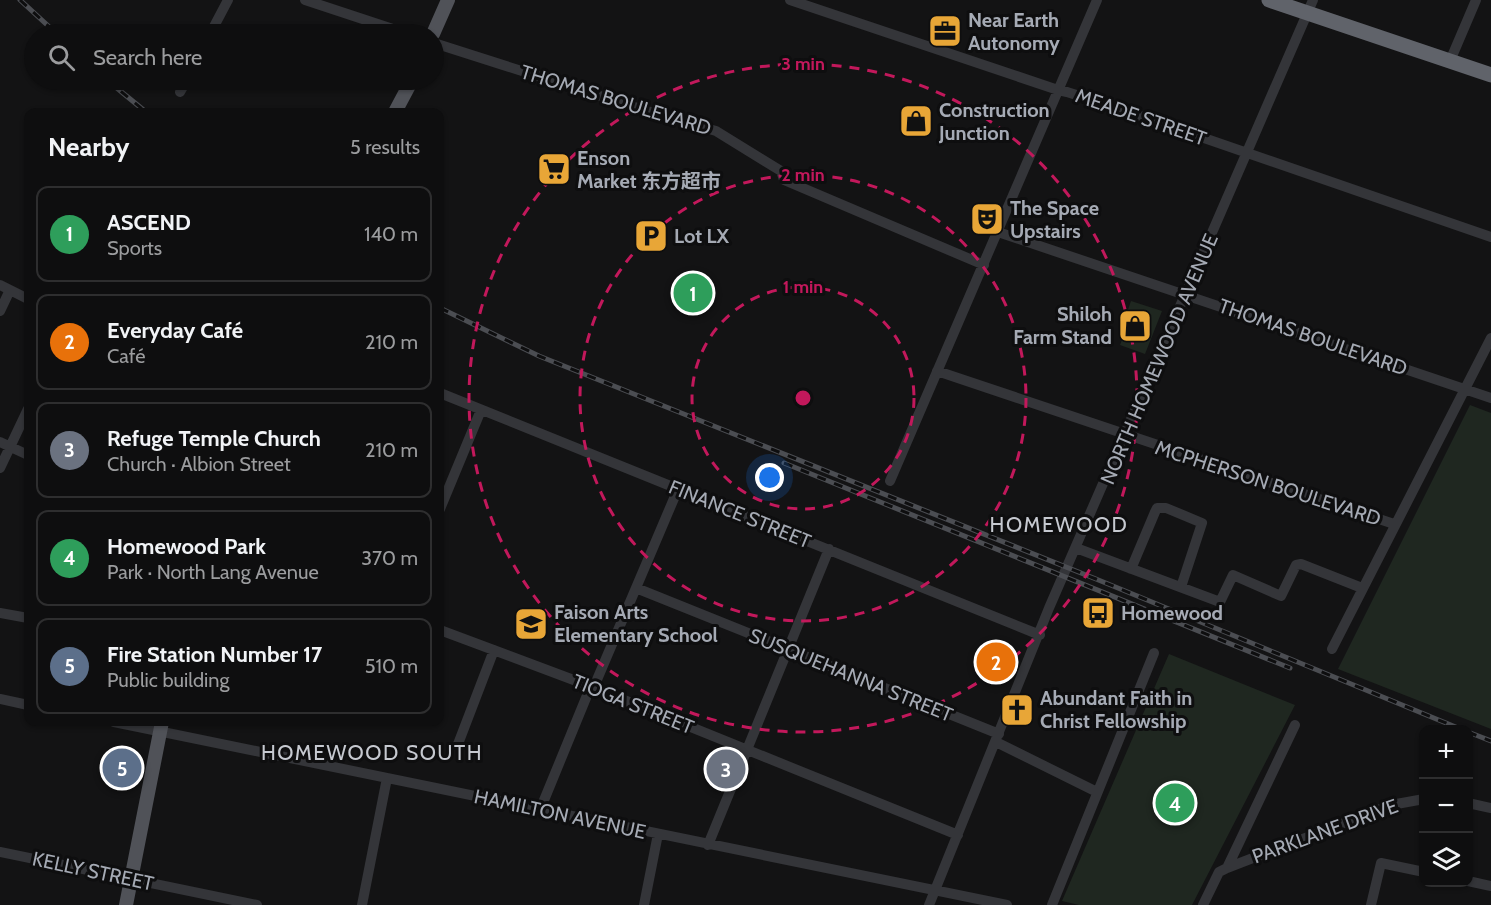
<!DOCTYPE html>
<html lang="en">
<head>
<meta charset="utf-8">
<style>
  body { margin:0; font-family:Cabin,"Noto Sans SC",sans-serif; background:#1c1c1d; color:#f1f3f6 }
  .controls { position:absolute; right:18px; bottom:18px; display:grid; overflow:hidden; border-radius:12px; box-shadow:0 2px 4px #0004 }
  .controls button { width:54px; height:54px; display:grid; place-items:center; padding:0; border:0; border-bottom:2px solid #2e2e2f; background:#0e0e0f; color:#f1f3f6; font:30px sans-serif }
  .you { position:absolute; left:770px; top:478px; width:21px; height:21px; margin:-15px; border:4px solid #fff; border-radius:50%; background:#1a73e8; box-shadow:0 0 0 9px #1a73e833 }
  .badge { display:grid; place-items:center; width:39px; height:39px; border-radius:50%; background:#b45309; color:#fff; font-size:20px; font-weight:700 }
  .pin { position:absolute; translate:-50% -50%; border:3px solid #fff; box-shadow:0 2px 6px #0006 }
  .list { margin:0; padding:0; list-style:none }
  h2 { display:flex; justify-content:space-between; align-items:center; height:78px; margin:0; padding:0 24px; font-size:26px }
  h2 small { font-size:20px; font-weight:400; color:#9b9c9e }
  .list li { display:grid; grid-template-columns:39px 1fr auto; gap:18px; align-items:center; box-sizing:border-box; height:96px; margin:0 12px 12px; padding:0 12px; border:2px solid #2e2e2f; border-radius:12px }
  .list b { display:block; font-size:22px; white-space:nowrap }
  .list p { margin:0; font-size:20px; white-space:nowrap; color:#9b9c9e }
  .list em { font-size:20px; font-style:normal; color:#9b9c9e }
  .icon { flex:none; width:33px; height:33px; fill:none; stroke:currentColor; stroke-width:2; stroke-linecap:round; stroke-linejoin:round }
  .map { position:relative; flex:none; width:1491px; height:905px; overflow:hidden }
  .search { position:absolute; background:#0e0e0f; box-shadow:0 2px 4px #0004; left:24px; top:24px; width:420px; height:66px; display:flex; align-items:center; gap:15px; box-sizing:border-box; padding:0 21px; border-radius:33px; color:#9b9c9e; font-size:22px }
  .panel { position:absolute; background:#0e0e0f; box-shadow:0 2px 4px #0004; left:24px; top:108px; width:420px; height:618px; border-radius:12px }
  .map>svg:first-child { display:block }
  .green { fill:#1f2720 }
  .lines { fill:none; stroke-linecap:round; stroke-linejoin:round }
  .minor { stroke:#343539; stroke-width:10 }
  .major { stroke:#505258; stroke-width:14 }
  .highway { stroke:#60636a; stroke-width:15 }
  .rail-casing { stroke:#4b4d52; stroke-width:5 }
  .rail { stroke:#0e0e0f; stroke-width:3; stroke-dasharray:9; stroke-linecap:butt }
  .ring { fill:none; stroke:#c2185b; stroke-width:3; stroke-dasharray:10 8 }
  .labels { text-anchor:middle; stroke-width:6; stroke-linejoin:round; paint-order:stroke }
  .poi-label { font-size:20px; font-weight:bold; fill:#a5aab4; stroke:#0e0e0f; text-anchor:start }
  .street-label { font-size:20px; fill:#a5aab4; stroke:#0e0e0f }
  .neighbourhood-label { font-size:21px; letter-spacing:1.5px; fill:#c6c9d0; stroke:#0e0e0f }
  .centre { fill:#c2185b; stroke:#0e0e0f; stroke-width:3 }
  .ring-label { font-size:18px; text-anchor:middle; font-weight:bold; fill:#c2185b; stroke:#0e0e0f; stroke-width:6; stroke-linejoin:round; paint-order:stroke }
</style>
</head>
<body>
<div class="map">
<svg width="1491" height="905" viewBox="0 0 1491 905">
  <rect width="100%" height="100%" fill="#131314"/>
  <path class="green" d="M 1131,301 L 1162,311 L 1145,354 L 1120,345 L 1125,332 L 1121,330 Z
    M 1470,405 L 1491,413 L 1491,729 L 1338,669 Z
    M 1169,654 L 1295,705 L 1192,905 L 1079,905 L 1062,901 Z"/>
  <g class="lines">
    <path class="minor" d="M 305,0 L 408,34
      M 790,0 L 1058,90 L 1067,92 L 1120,109 L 1491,237
      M 210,34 L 228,0
      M 434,43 L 647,111 L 716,131 L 781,171 L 784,180 L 984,265
      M 1450,61 L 1476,0
      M 180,92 L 187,80
      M 998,232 L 1491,398
      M 0,285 L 28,299
      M 0,311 L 10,290
      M 937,371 L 1394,524
      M 440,393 L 1040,635
      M 0,442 L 28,455
      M 0,468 L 28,409
      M 890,481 L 1097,0
      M 440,509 L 481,410
      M 1076,548 L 1220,602 L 1233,575 L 1281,596 L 1296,565 L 1301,564 L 1362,588
      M 1131,569 L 1155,512 L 1157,508 L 1166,508 L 1202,523 L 1181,587
      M 636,588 L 999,734
      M 0,613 L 28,618
      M 440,630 L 587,685 L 958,835
      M 1332,649 L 1491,338
      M 0,699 L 28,705
      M 114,722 L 1007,905
      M 996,742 L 1097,792
      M 458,744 L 494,650
      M 1468,803 L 1491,808
      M 540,810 L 588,693 L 596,682 L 678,489
      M 708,845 L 829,549
      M 0,852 L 257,905
      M 1227,868 L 1391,805 L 1424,799
      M 1468,881 L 1491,886
      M 362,905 L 387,778
      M 644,905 L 658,834
      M 929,905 L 1049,608 L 1313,0
      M 1052,905 L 1154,653
      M 1203,905 L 1219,872 L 1227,868 L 1295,725
      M 1371,905 L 1381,863 L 1424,872"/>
    <path class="major" d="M 433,34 L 448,0
      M 395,112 L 412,80
      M 126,905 L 162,722"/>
    <path class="highway" d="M 1269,0 L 1491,75"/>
    <g class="rail-casing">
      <path id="rail" d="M 20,0 L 57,34
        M 107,80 L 146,112
        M 440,308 L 539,356 L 1096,579 L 1463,730
        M 784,463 L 1290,668
        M 1468,732 L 1491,741"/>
    </g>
    <use href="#rail" class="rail"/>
  </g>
  <g class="ring">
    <circle cx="803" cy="398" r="111"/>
    <circle cx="803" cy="398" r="223"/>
    <circle cx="803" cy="398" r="334"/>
  </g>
  <defs>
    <g id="office-square" transform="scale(1.725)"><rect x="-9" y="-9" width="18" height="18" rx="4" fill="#e8a637" stroke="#0e0e0f"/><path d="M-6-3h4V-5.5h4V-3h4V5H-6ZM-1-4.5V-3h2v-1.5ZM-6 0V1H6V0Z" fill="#111"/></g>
    <g id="shop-square" transform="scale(1.725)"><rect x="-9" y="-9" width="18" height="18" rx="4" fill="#e8a637" stroke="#0e0e0f"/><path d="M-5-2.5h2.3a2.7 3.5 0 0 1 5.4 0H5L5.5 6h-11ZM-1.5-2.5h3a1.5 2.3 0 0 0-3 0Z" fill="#111"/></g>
    <g id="supermarket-square" transform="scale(1.725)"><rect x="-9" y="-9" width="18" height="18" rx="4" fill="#e8a637" stroke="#0e0e0f"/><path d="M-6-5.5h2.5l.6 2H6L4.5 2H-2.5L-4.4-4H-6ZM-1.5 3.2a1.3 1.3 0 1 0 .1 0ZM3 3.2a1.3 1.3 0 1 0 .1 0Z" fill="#111"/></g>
    <g id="theatre-square" transform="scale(1.725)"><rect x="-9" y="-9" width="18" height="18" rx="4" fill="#e8a637" stroke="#0e0e0f"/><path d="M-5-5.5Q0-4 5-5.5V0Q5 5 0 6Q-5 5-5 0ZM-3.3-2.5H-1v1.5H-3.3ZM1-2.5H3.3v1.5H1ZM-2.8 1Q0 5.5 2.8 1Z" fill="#111"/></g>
    <g id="parking-square" transform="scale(1.725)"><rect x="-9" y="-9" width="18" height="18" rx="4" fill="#e8a637" stroke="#0e0e0f"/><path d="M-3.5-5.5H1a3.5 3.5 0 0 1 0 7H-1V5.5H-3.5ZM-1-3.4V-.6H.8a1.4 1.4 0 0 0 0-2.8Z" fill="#111"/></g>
    <g id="bus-square" transform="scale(1.725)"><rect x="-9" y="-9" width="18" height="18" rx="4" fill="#e8a637" stroke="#0e0e0f"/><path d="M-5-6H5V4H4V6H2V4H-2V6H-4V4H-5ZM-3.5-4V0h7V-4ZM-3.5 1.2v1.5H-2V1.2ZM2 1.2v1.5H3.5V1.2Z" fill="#111"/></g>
    <g id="school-square" transform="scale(1.725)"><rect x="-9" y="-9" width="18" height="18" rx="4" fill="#e8a637" stroke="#0e0e0f"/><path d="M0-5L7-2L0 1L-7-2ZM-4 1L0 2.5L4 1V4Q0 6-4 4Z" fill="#111"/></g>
    <g id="church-square" transform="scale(1.725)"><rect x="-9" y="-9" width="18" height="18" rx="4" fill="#e8a637" stroke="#0e0e0f"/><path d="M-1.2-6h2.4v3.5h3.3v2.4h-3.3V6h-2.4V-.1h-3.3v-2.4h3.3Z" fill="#111"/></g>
  </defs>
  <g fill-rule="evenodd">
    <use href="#office-square" x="945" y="31"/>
    <use href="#shop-square" x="916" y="121"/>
    <use href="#supermarket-square" x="554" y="169"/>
    <use href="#theatre-square" x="987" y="219"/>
    <use href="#parking-square" x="651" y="236"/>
    <use href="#shop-square" x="1135" y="326"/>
    <use href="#bus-square" x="1098" y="613"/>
    <use href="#school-square" x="531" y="624"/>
    <use href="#church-square" x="1017" y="710"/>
  </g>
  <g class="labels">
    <g class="poi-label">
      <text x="968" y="27">Near Earth<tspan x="968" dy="23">Autonomy</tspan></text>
      <text x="939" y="117">Construction<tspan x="939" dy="23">Junction</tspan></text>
      <text x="577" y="165">Enson<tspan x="577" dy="23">Market 东方超市</tspan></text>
      <text x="1010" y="215">The Space<tspan x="1010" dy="23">Upstairs</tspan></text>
      <text x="674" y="243">Lot LX</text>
      <text x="1112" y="321" text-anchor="end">Shiloh<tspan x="1112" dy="23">Farm Stand</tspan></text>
      <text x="554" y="619">Faison Arts<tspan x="554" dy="23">Elementary School</tspan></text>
      <text x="1121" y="620">Homewood</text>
      <text x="1040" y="705">Abundant Faith in<tspan x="1040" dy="23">Christ Fellowship</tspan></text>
    </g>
    <g class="street-label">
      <text transform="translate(616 100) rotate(17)" y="7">THOMAS BOULEVARD</text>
      <text transform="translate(1141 117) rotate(19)" y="7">MEADE STREET</text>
      <text transform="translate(1313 337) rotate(19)" y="7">THOMAS BOULEVARD</text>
      <text transform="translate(1159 359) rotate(-67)" y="7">NORTH HOMEWOOD AVENUE</text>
      <text transform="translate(1268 483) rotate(18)" y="7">MCPHERSON BOULEVARD</text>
      <text transform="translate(740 514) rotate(22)" y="7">FINANCE STREET</text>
      <text transform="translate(851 675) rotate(22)" y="7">SUSQUEHANNA STREET</text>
      <text transform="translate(633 704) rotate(22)" y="7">TIOGA STREET</text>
      <text transform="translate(560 814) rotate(12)" y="7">HAMILTON AVENUE</text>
      <text transform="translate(1325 831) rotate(-20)" y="7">PARKLANE DRIVE</text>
      <text transform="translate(93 871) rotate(12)" y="7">KELLY STREET</text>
    </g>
    <g class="neighbourhood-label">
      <text x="1059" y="532">HOMEWOOD</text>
      <text x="372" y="760">HOMEWOOD SOUTH</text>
    </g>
  </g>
  <circle cx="803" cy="398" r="9" class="centre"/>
  <g class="ring-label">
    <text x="803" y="70">3 min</text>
    <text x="803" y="181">2 min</text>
    <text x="803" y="293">1 min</text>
  </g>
</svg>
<div class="controls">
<button>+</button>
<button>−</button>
<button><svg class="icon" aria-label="layers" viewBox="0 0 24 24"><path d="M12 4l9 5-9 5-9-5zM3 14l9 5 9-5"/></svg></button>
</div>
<div class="you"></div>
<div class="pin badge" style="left:693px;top:293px;background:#2e9e5b">1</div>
<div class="pin badge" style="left:996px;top:662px;background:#e8710a">2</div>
<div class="pin badge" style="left:726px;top:769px;background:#6b7280">3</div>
<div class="pin badge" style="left:1175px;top:803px;background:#2e9e5b">4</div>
<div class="pin badge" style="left:122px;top:768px;background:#5c6f8a">5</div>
<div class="search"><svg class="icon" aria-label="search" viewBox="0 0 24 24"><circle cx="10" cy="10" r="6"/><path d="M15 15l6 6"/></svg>Search here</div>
<section class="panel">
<h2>Nearby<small>5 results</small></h2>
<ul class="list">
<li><span class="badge" style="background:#2e9e5b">1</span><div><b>ASCEND</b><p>Sports</p></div><em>140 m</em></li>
<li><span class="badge" style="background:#e8710a">2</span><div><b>Everyday Café</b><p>Café</p></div><em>210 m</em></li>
<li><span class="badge" style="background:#6b7280">3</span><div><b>Refuge Temple Church</b><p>Church · Albion Street</p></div><em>210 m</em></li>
<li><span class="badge" style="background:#2e9e5b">4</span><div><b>Homewood Park</b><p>Park · North Lang Avenue</p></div><em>370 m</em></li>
<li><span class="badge" style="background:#5c6f8a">5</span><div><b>Fire Station Number 17</b><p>Public building</p></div><em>510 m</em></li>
</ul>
</section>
</div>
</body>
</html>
